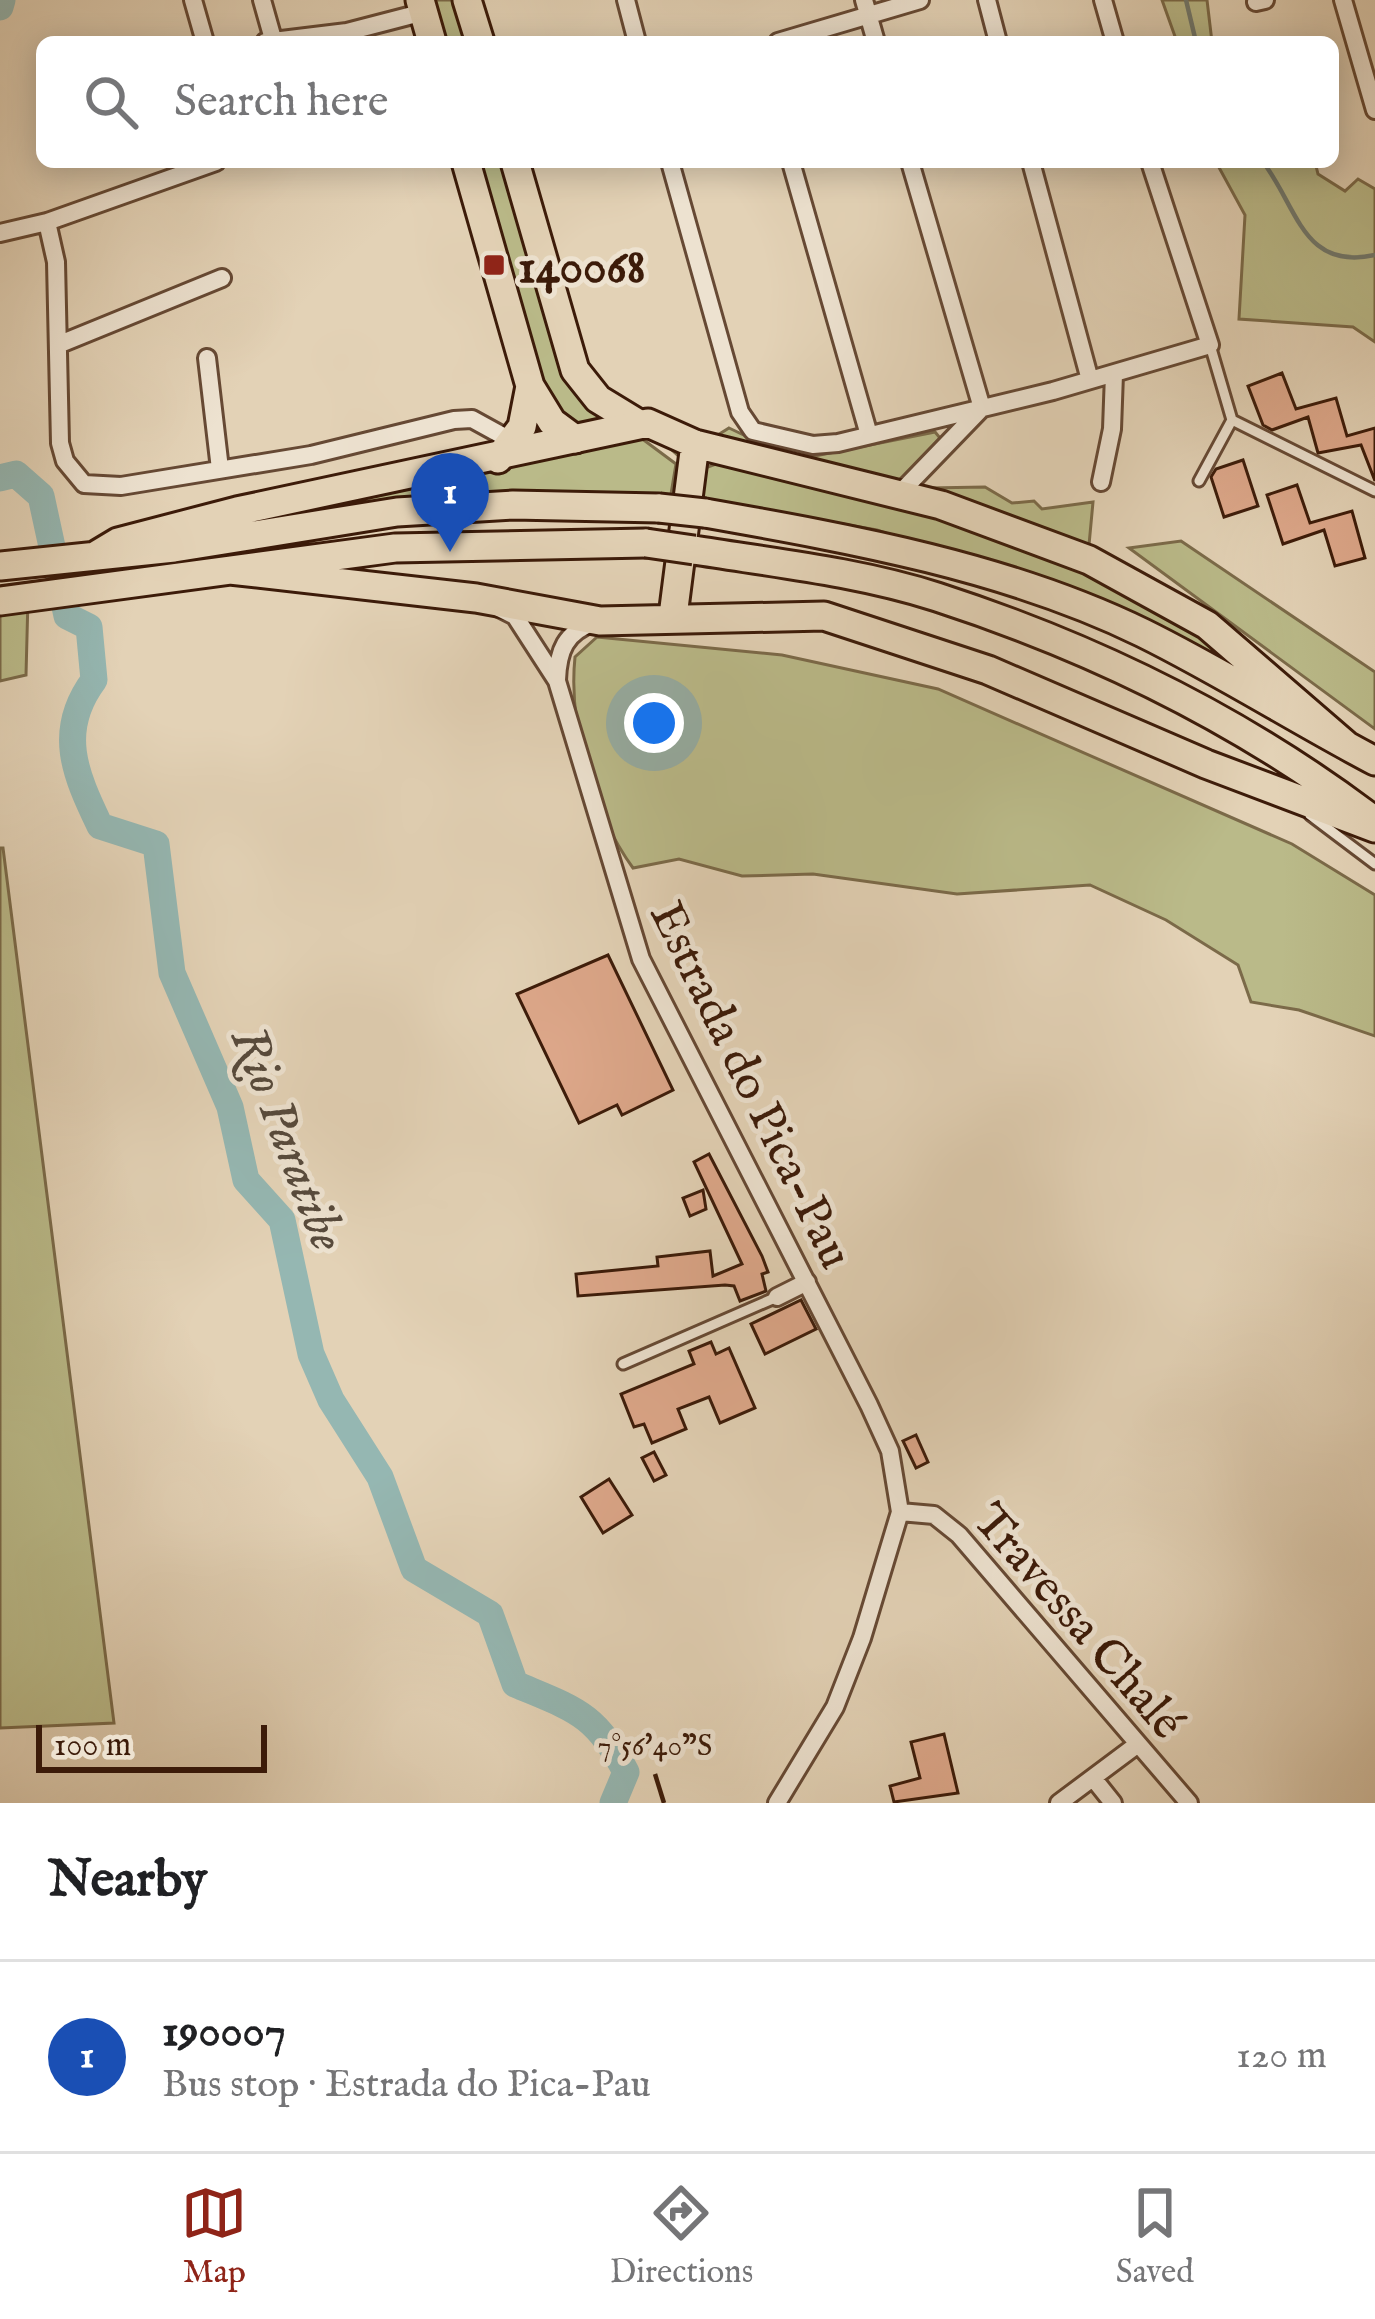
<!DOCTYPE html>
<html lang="en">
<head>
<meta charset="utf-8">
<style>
  body { margin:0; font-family:"IM FELL English",serif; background:#f6f6f6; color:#202124 }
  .scale { position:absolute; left:36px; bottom:30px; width:231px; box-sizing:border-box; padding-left:12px; border:6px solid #3c1b09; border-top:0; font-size:33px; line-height:42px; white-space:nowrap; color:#3c1b09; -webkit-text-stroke:9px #ede2d0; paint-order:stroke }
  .you { position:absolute; left:654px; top:723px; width:42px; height:42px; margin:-30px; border:9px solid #fff; border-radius:50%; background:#1a73e8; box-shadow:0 0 0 18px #1a73e833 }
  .badge { display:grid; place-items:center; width:78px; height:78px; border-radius:50%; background:#8f2418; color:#fff; font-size:39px; font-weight:700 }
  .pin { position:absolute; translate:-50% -99px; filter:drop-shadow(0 3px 6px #0008) }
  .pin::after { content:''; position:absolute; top:63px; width:42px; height:36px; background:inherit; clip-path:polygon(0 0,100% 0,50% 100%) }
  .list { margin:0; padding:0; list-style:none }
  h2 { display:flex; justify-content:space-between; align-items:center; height:156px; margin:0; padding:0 48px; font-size:51px }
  h2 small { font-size:39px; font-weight:400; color:#757577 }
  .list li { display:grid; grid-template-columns:78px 1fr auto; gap:36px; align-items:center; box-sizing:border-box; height:192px; padding:0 48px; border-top:3px solid #e0e0e0 }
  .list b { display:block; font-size:45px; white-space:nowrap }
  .list p { margin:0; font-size:39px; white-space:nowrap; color:#757577 }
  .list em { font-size:39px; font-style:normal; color:#757577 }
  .icon { flex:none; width:66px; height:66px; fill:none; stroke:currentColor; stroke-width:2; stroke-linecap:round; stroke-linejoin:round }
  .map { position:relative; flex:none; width:1375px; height:1803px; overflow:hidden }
  .search { position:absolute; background:#fff; box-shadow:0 6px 30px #0003; left:36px; right:36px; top:36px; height:132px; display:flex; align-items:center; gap:30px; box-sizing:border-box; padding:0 42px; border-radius:18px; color:#757577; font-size:45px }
  .sheet { height:348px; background:#fff }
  nav { display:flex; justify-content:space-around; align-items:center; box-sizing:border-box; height:168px; border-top:3px solid #e0e0e0; background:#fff; font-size:33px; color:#757577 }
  nav a { display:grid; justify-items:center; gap:6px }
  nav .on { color:#8f2418 }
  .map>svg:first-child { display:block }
  .green { fill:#baba89; stroke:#7b6a49; stroke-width:3 }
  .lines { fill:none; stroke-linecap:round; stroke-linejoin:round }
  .stream { stroke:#71796e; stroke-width:4.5 }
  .river { stroke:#95b7b2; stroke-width:27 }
  .building { fill:#dea88b; stroke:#3c1b09; stroke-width:3 }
  .service-casing { stroke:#664934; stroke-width:15 }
  .minor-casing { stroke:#664934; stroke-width:22 }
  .primary-casing { stroke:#3c1b09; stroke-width:33 }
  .trunk-casing { stroke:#3c1b09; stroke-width:33 }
  .service { stroke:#ede2d0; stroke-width:9 }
  .minor { stroke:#ede2d0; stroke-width:16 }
  .primary { stroke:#e3d2b6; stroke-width:27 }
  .trunk { stroke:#e3d2b6; stroke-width:27 }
  .trunk-bridge-casing { stroke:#3c1b09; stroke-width:33; stroke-linecap:butt }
  .trunk-bridge { stroke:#e3d2b6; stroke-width:27 }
  .ticks { fill:none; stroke:#3c1b09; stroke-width:4.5 }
  .poi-dot { fill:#8f2418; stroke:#ede2d0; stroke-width:4.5 }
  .labels { text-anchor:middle; stroke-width:10; stroke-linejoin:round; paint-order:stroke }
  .poi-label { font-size:48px; font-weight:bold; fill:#3c1b09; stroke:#ede2d0; text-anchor:start }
  .street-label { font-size:48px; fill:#3c1b09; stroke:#ede2d0 }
  .water-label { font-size:51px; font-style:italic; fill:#574a3c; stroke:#ede2d0 }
  .ticks-label { font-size:30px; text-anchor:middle; fill:#3c1b09; stroke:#ede2d0; stroke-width:10; stroke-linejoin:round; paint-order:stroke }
</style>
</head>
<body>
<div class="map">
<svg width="1375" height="1803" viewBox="0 0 1375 1803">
  <rect width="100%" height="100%" fill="#e3d2b6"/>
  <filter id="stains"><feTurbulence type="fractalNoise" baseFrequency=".00167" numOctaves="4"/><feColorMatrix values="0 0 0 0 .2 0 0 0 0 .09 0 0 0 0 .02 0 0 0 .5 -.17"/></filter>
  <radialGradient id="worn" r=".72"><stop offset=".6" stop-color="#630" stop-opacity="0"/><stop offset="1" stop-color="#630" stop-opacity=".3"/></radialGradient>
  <path class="green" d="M 425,0 L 461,0 L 474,42 L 437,42 Z
    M 1162,0 L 1207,0 L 1212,42 L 1177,42 Z
    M 470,162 L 509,162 L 576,390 L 612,420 L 522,447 L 531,374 Z
    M 1216,162 L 1315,162 L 1318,174 L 1345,191 L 1358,179 L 1375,189 L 1375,342 L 1353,327 L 1239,319 L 1245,215 Z
    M 729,428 L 784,454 L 815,456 L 935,432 L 940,438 L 897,487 L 813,469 L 682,459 L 653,433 L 713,438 Z
    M 637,435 L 676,464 L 670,500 L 512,491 L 446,495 L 194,527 Z
    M 724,461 C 859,494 1060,533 1175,610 C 1212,635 1247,668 1282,696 L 1095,606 L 877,530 L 696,498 L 705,468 Z
    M 985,487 L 1012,503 L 1034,501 L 1042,509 L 1093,502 L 1089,545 L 928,488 Z
    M 1181,541 L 1375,672 L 1375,729 L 1129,548 Z
    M 28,598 L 26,675 L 0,681 L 0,605 Z
    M 597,637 L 782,655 L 938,689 L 1292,844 L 1375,895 L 1375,1036 L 1299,1010 L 1251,1002 L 1238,965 L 1166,920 L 1090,885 L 957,894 L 813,874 L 742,876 L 679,859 L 633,868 C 593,813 568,725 575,657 Z
    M 0,848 L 3,848 L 114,1723 L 0,1728 Z"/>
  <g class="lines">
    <path class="stream" d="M 1186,0 L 1196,42
      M 1263,162 C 1298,208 1303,271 1375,255"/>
    <path class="river" d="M 0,7 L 2,0
      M 0,478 L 16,474 L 41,496 L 67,616 L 89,627 L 94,680 C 56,731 75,774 100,826 L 156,844 L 172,973 L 230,1107 L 246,1180 L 282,1220 L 311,1354 L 331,1400 L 380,1477 L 414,1569 L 490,1614 L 515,1684 C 574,1709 596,1713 626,1772 L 613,1803"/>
  </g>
  <path class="building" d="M 1282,373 L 1296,409 L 1336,398 L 1347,436 L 1375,428 L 1375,481 L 1361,445 L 1318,453 L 1308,417 L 1272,430 L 1263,425 L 1248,386 Z
    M 1243,460 L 1258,506 L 1224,517 L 1211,477 L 1216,469 Z
    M 1297,485 L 1310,523 L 1352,511 L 1365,558 L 1335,566 L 1324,530 L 1283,544 L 1267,495 Z
    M 608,955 L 673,1090 L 622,1115 L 617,1105 L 579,1123 L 517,994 Z
    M 709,1154 L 762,1256 L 768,1272 L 762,1274 L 766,1291 L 740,1301 L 734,1286 L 725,1285 L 578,1296 L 576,1274 L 658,1266 L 657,1257 L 710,1251 L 713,1276 L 742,1264 L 694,1162 Z
    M 703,1190 L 706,1209 L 690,1216 L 683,1198 Z
    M 801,1300 L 816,1329 L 765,1354 L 751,1324 Z
    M 711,1342 L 716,1354 L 729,1348 L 755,1408 L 720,1423 L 709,1397 L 678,1409 L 686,1429 L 652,1443 L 644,1424 L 634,1427 L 621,1394 L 694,1364 L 689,1351 Z
    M 916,1435 L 928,1462 L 916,1468 L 903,1441 Z
    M 654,1452 L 666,1475 L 654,1481 L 642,1458 Z
    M 609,1479 L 632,1515 L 603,1533 L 581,1497 Z
    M 944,1734 L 958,1793 L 894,1802 L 890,1786 L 920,1778 L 911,1742 Z"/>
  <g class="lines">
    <g class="service-casing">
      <path id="service" d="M 1232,420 L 1375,491
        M 1199,481 L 1232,420 L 1210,345
        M 1310,815 L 1375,864
        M 623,1364 L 777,1297"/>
    </g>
    <g class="minor-casing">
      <path id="minor" d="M 193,0 L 205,42
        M 262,0 L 273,39
        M 626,0 L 637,42
        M 864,0 L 876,42
        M 987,0 L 998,42
        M 1103,0 L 1115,42
        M 1343,0 L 1375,110
        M 1256,2 L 1265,0
        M 265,42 L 347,32 L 424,12
        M 778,42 L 920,0
        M 670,162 L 740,412 L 753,431 L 813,445 L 838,443 L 1053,391 L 1210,345 L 1150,162
        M 791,162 L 869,435
        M 1031,162 L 1090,380
        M 47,222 L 56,262 L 60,443 L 65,461 L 84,484 L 121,486 L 311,455 L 454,420 L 472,419 L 512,441
        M 0,233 L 47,222 L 216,162
        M 60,344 L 222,278
        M 207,358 L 220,469
        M 1101,482 L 1112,429 L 1114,374
        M 898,495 L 982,408 L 910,162
        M 499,608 L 515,616 L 557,681 L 641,959 L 869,1405 L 890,1451 L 900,1512 L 862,1638 L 835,1707 L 777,1803
        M 557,680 C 558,651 565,632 595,622
        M 777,1297 L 807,1282
        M 900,1512 L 934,1515 L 959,1535 L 1189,1803
        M 1093,1778 L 1113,1803
        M 1059,1803 L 1138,1744"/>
    </g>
    <g class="primary-casing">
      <path id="primary" d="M 420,0 L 432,42
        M 467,0 L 480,42
        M 466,162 L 530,386 L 552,422 L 575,439
        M 515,162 L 575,370 L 598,399 L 639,424
        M 498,459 L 522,427 L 530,386"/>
    </g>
    <g class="trunk-casing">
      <path id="trunk" d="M 705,513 C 852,539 1008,567 1143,633 C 1222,672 1297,720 1375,761
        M 694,550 C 775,563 859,572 937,597 C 1091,647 1239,719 1368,816
        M 98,554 L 118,542 L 237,511 L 648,423 L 695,444 L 941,505 L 1089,560 L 1207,625 L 1346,745
        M 0,566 L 174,548 L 397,512 L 513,505 L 659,508
        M 230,570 L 476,598 L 600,621 L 824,616 L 988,670 L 1206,764 L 1375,828
        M 0,601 L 395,548 L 646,543
        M 673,616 L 695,444"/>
    </g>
    <use href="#service" class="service"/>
    <use href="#minor" class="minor"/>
    <use href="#primary" class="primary"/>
    <use href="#trunk" class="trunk"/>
    <g class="trunk-bridge-casing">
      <path id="trunk-bridge" d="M 659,508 L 705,513
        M 646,543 L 694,550"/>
    </g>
    <use href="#trunk-bridge" class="trunk-bridge"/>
  </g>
  <path class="ticks" d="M 655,1774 L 664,1803"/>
  <rect class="poi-dot" x="482" y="253" width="24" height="24" rx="6"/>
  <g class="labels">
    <g class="poi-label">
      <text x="518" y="282">140068</text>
    </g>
    <g class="street-label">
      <text transform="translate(753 1084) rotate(64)" y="17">Estrada do Pica-Pau</text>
      <text transform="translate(1080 1620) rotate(49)" y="17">Travessa Chalé</text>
    </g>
    <g class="water-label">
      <text transform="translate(290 1138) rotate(69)" y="18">Rio Paratibe</text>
    </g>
  </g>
  <g class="ticks-label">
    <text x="655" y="1755">7°56'40"S</text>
  </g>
  <rect width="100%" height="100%" filter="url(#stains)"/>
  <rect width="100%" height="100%" fill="url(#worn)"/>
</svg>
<div class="scale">100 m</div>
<div class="you"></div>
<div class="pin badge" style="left:450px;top:552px;background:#1a4fb4">1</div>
<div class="search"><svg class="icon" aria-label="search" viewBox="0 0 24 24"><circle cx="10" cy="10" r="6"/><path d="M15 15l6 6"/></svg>Search here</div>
</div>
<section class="sheet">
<h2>Nearby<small></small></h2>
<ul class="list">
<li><span class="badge" style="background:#1a4fb4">1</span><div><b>190007</b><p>Bus stop · Estrada do Pica-Pau</p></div><em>120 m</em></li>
</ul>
</section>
<nav>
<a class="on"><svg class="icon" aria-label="map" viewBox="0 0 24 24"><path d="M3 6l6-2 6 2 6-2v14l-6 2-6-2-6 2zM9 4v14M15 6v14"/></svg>Map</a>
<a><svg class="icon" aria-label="directions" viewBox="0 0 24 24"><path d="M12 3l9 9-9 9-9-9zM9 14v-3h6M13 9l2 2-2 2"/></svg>Directions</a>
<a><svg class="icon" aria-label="saved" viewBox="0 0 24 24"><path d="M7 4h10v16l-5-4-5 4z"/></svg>Saved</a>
</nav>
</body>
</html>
